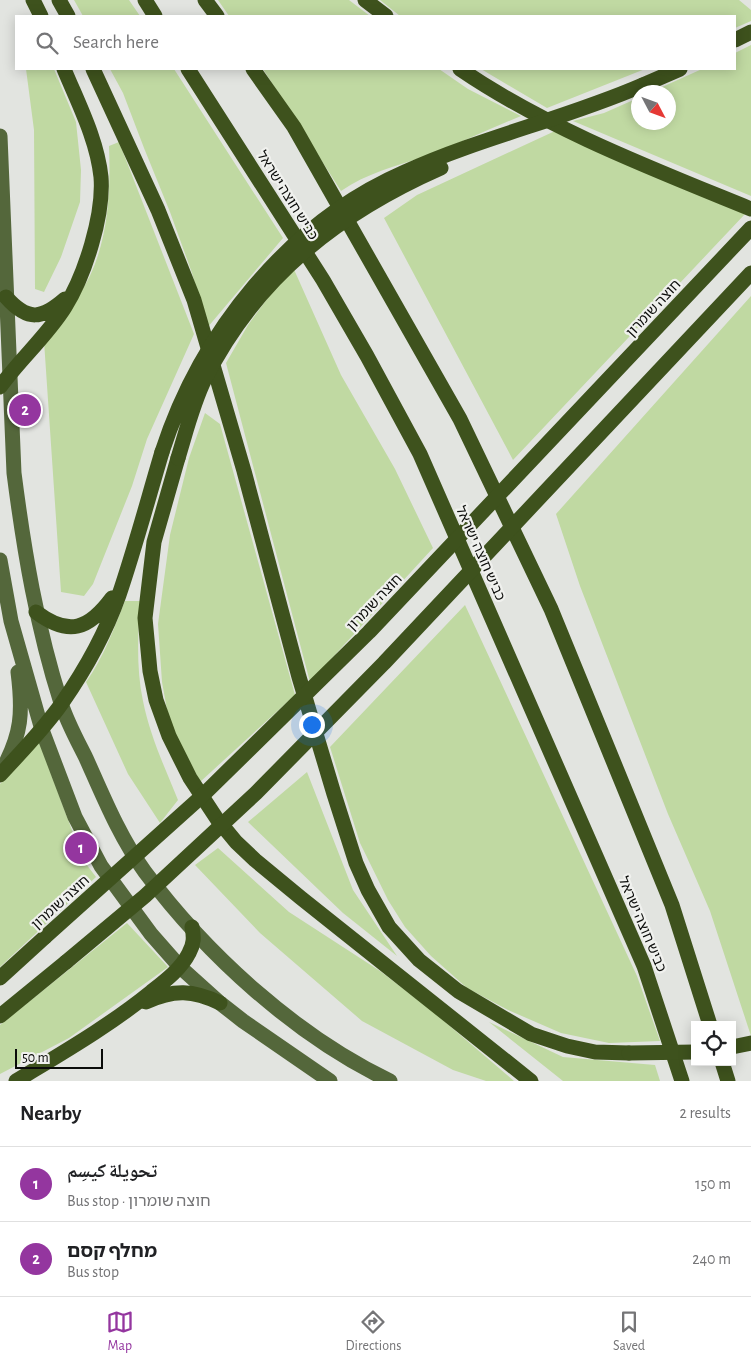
<!DOCTYPE html>
<html lang="en">
<head>
<meta charset="utf-8">
<style>
  body { margin:0; font-family:"Alegreya Sans","Noto Naskh Arabic","Noto Sans Hebrew",sans-serif; background:#f2f2f2; color:#202124 }
  .controls { position:absolute; right:15px; bottom:15px; display:grid; overflow:hidden; border-radius:0px; box-shadow:0 2px 12px #0003 }
  .controls button { width:45px; height:45px; display:grid; place-items:center; padding:0; border:0; border-bottom:1px solid #e0e0e0; background:#fff; color:#202124; font:25px sans-serif }
  .compass { position:absolute; left:631px; top:85px; width:45px; height:45px; border-radius:50%; background:#fff; box-shadow:0 2px 12px #0003; rotate:131deg }
  .scale { position:absolute; left:15px; bottom:12px; width:88px; box-sizing:border-box; padding-left:5px; border:2px solid #0b0c0a; border-top:0; font-size:14px; line-height:18px; white-space:nowrap; color:#0b0c0a; -webkit-text-stroke:4px #f0f1ee; paint-order:stroke }
  .you { position:absolute; left:311px; top:724px; width:18px; height:18px; margin:-12px; border:4px solid #fff; border-radius:50%; background:#1a73e8; box-shadow:0 0 0 8px #1a73e833 }
  .badge { display:grid; place-items:center; width:32px; height:32px; border-radius:50%; background:#94369f; color:#fff; font-size:16px; font-weight:700 }
  .pin { position:absolute; translate:-50% -50%; border:2px solid #fff; box-shadow:0 1px 5px #0006 }
  .list { margin:0; padding:0; list-style:none }
  h2 { display:flex; justify-content:space-between; align-items:center; height:65px; margin:0; padding:0 20px; font-size:21px }
  h2 small { font-size:16px; font-weight:400; color:#757577 }
  .list li { display:grid; grid-template-columns:32px 1fr auto; gap:15px; align-items:center; box-sizing:border-box; height:75px; padding:0 20px; border-top:1px solid #e0e0e0 }
  .list b { display:block; font-size:19px; white-space:nowrap }
  .list p { margin:0; font-size:16px; white-space:nowrap; color:#757577 }
  .list em { font-size:16px; font-style:normal; color:#757577 }
  .icon { flex:none; width:28px; height:28px; fill:none; stroke:currentColor; stroke-width:2; stroke-linecap:round; stroke-linejoin:round }
  .map { position:relative; flex:none; width:751px; height:1081px; overflow:hidden }
  .search { position:absolute; background:#fff; box-shadow:0 2px 12px #0003; left:15px; right:15px; top:15px; height:55px; display:flex; align-items:center; gap:12px; box-sizing:border-box; padding:0 18px; border-radius:0px; color:#757577; font-size:19px }
  .sheet { height:215px; background:#fff }
  nav { display:flex; justify-content:space-around; align-items:center; box-sizing:border-box; height:70px; border-top:1px solid #e0e0e0; background:#fff; font-size:14px; color:#757577 }
  nav a { display:grid; justify-items:center; gap:2px }
  nav .on { color:#94369f }
  .map>svg:first-child { display:block }
  .green { fill:#c0d9a2 }
  .lines { fill:none; stroke-linecap:round; stroke-linejoin:round }
  .major { stroke:#54673b; stroke-width:15 }
  .highway { stroke:#3e521d; stroke-width:15 }
  .highway-bridge { stroke:#3e521d; stroke-width:15 }
  .labels { text-anchor:middle; stroke-width:4.5; stroke-linejoin:round; paint-order:stroke }
  .street-label { font-size:14px; fill:#0b0c0a; stroke:#f0f1ee }
</style>
</head>
<body>
<div class="map">
<svg width="751" height="1081" viewBox="0 0 751 1081">
  <rect width="100%" height="100%" fill="#e2e4e0"/>
  <path class="green" d="M 74,0 L 129,0 L 140,16 L 83,16 Z
    M 218,0 L 349,0 L 370,16 L 229,16 Z
    M 380,0 L 739,0 L 751,10 L 751,21 L 735,28 L 735,16 L 400,16 Z
    M 751,45 L 751,196 L 573,121 L 604,113 L 638,98 L 638,122 L 668,122 L 668,92 L 651,92 L 702,69 L 735,69 L 735,53 Z
    M 26,69 L 54,69 L 76,122 L 81,170 L 80,202 L 61,257 L 44,292 L 35,289 L 34,130 Z
    M 110,69 L 174,69 L 283,238 L 207,328 L 192,273 L 170,212 L 144,148 L 123,93 Z
    M 263,69 L 439,69 L 468,89 L 521,116 C 489,129 458,144 426,156 C 396,166 367,173 341,191 Z
    M 481,69 L 645,69 L 547,108 Z
    M 555,131 L 745,214 L 513,460 L 384,218 L 417,195 Z
    M 119,142 L 194,334 L 147,439 L 132,486 L 93,584 L 84,596 L 61,592 L 44,341 C 56,326 69,311 79,295 C 108,252 111,196 109,146 Z
    M 292,265 L 341,375 L 395,469 L 433,548 L 310,682 L 226,363 L 248,325 Z
    M 751,296 L 751,1036 L 710,911 L 668,814 L 580,586 L 556,514 Z
    M 205,413 L 220,424 L 295,695 L 200,782 L 169,721 L 162,682 L 158,624 L 170,535 L 189,458 Z
    M 125,601 L 140,601 C 138,634 136,668 143,701 C 150,736 165,768 178,800 L 160,823 L 128,774 L 86,682 C 104,657 114,628 125,601 Z
    M 465,605 L 637,976 L 660,1041 L 609,1043 L 561,1033 L 508,1010 L 467,988 L 431,956 L 405,927 L 388,900 L 360,843 L 330,747 Z
    M 39,741 L 83,860 L 96,877 L 0,967 L 0,784 Z
    M 307,772 L 353,890 L 397,956 L 343,913 L 248,822 Z
    M 218,848 L 289,912 L 380,971 L 431,1010 L 514,1081 L 486,1081 L 453,1070 L 362,1021 L 260,933 L 195,865 Z
    M 127,923 L 168,967 L 69,1038 L 0,1074 L 0,1025 Z
    M 489,1022 L 563,1057 L 655,1065 L 660,1081 L 563,1081 Z"/>
  <g class="lines">
    <path class="major" d="M 0,136 L 14,473 C 24,551 37,628 61,703 C 67,722 77,740 86,758 C 103,796 120,838 145,872 C 207,955 296,1036 390,1081
      M 0,560 L 11,621 L 42,730 L 75,817 L 101,866 L 151,934 L 180,967 L 220,1003 L 243,1021 L 330,1081
      M 2,770 C 22,734 23,712 18,672"/>
    <path class="highway" d="M 33,0 L 41,16
      M 59,0 L 68,16
      M 145,0 L 155,16
      M 205,0 L 217,16
      M 365,0 L 386,16
      M 735,40 L 751,32
      M 93,69 L 158,210 L 194,300 L 244,471 L 299,677 L 334,794 L 356,863 L 368,890 L 389,927 L 419,960 L 458,991 L 531,1034 L 567,1046 L 595,1052 L 629,1053
      M 188,69 L 323,280 L 367,356 L 420,454 L 644,966 L 682,1081
      M 253,69 L 294,127 L 460,419 L 551,609 L 672,905 L 710,1025
      M 460,69 C 548,129 653,169 751,209
      M 643,85 L 680,69
      M 6,297 C 28,322 42,319 65,299
      M 0,387 C 20,359 47,336 65,307 C 85,275 104,215 101,177 C 97,139 78,103 64,69
      M 178,458 L 154,542 L 145,618 L 150,671 L 156,700 L 169,736 L 190,778 L 217,819 L 236,842 L 255,860 L 301,898 L 531,1081
      M 36,612 C 69,637 89,629 112,598
      M 0,775 C 21,752 44,729 62,703 C 85,670 106,632 119,595 C 135,548 148,499 162,452
      M 0,978 L 45,937
      M 146,1002 C 174,989 193,990 220,1003
      M 0,1016 L 66,962
      M 732,1047 L 751,1043
      M 722,1062 L 728,1081
      M 16,1081 C 62,1053 109,1026 151,992 C 165,981 181,969 189,953 C 194,944 194,937 192,927"/>
    <path class="highway-bridge" d="M 162,452 C 201,332 288,223 405,172 C 482,137 565,119 643,85
      M 178,458 C 186,432 193,403 205,379 C 256,277 339,213 441,168
      M 45,937 L 201,797 L 369,632 L 751,228
      M 66,962 L 145,896 L 256,793 L 384,663 L 751,273
      M 629,1053 L 695,1052"/>
  </g>
  <g class="labels">
    <g class="street-label">
      <text transform="translate(288 195) rotate(58)" y="5">כביש חוצה ישראל</text>
      <text transform="translate(653 308) rotate(-47)" y="5">חוצה שומרון</text>
      <text transform="translate(481 553) rotate(66)" y="5">כביש חוצה ישראל</text>
      <text transform="translate(374 602) rotate(-46)" y="5">חוצה שומרון</text>
      <text transform="translate(60 902) rotate(-42)" y="5">חוצה שומרון</text>
      <text transform="translate(643 924) rotate(67)" y="5">כביש חוצה ישראל</text>
    </g>
  </g>
</svg>
<div class="controls">
<button><svg class="icon" aria-label="locate" viewBox="0 0 24 24"><circle cx="12" cy="12" r="6"/><path d="M12 2v4M12 18v4M2 12h4M18 12h4"/></svg></button>
</div>
<svg class="compass" viewBox="-18 -18 36 36"><path d="M0-13l5 13h-10z" fill="#e53935"/><path d="M0 13l5-13h-10z" fill="#757577"/></svg>
<div class="scale">50 m</div>
<div class="you"></div>
<div class="pin badge" style="left:81px;top:848px">1</div>
<div class="pin badge" style="left:25px;top:410px">2</div>
<div class="search"><svg class="icon" aria-label="search" viewBox="0 0 24 24"><circle cx="10" cy="10" r="6"/><path d="M15 15l6 6"/></svg>Search here</div>
</div>
<section class="sheet">
<h2>Nearby<small>2 results</small></h2>
<ul class="list">
<li><span class="badge">1</span><div><b>تحويلة كيسِم</b><p>Bus stop · חוצה שומרון</p></div><em>150 m</em></li>
<li><span class="badge">2</span><div><b>מחלף קסם</b><p>Bus stop</p></div><em>240 m</em></li>
</ul>
</section>
<nav>
<a class="on"><svg class="icon" aria-label="map" viewBox="0 0 24 24"><path d="M3 6l6-2 6 2 6-2v14l-6 2-6-2-6 2zM9 4v14M15 6v14"/></svg>Map</a>
<a><svg class="icon" aria-label="directions" viewBox="0 0 24 24"><path d="M12 3l9 9-9 9-9-9zM9 14v-3h6M13 9l2 2-2 2"/></svg>Directions</a>
<a><svg class="icon" aria-label="saved" viewBox="0 0 24 24"><path d="M7 4h10v16l-5-4-5 4z"/></svg>Saved</a>
</nav>
</body>
</html>
